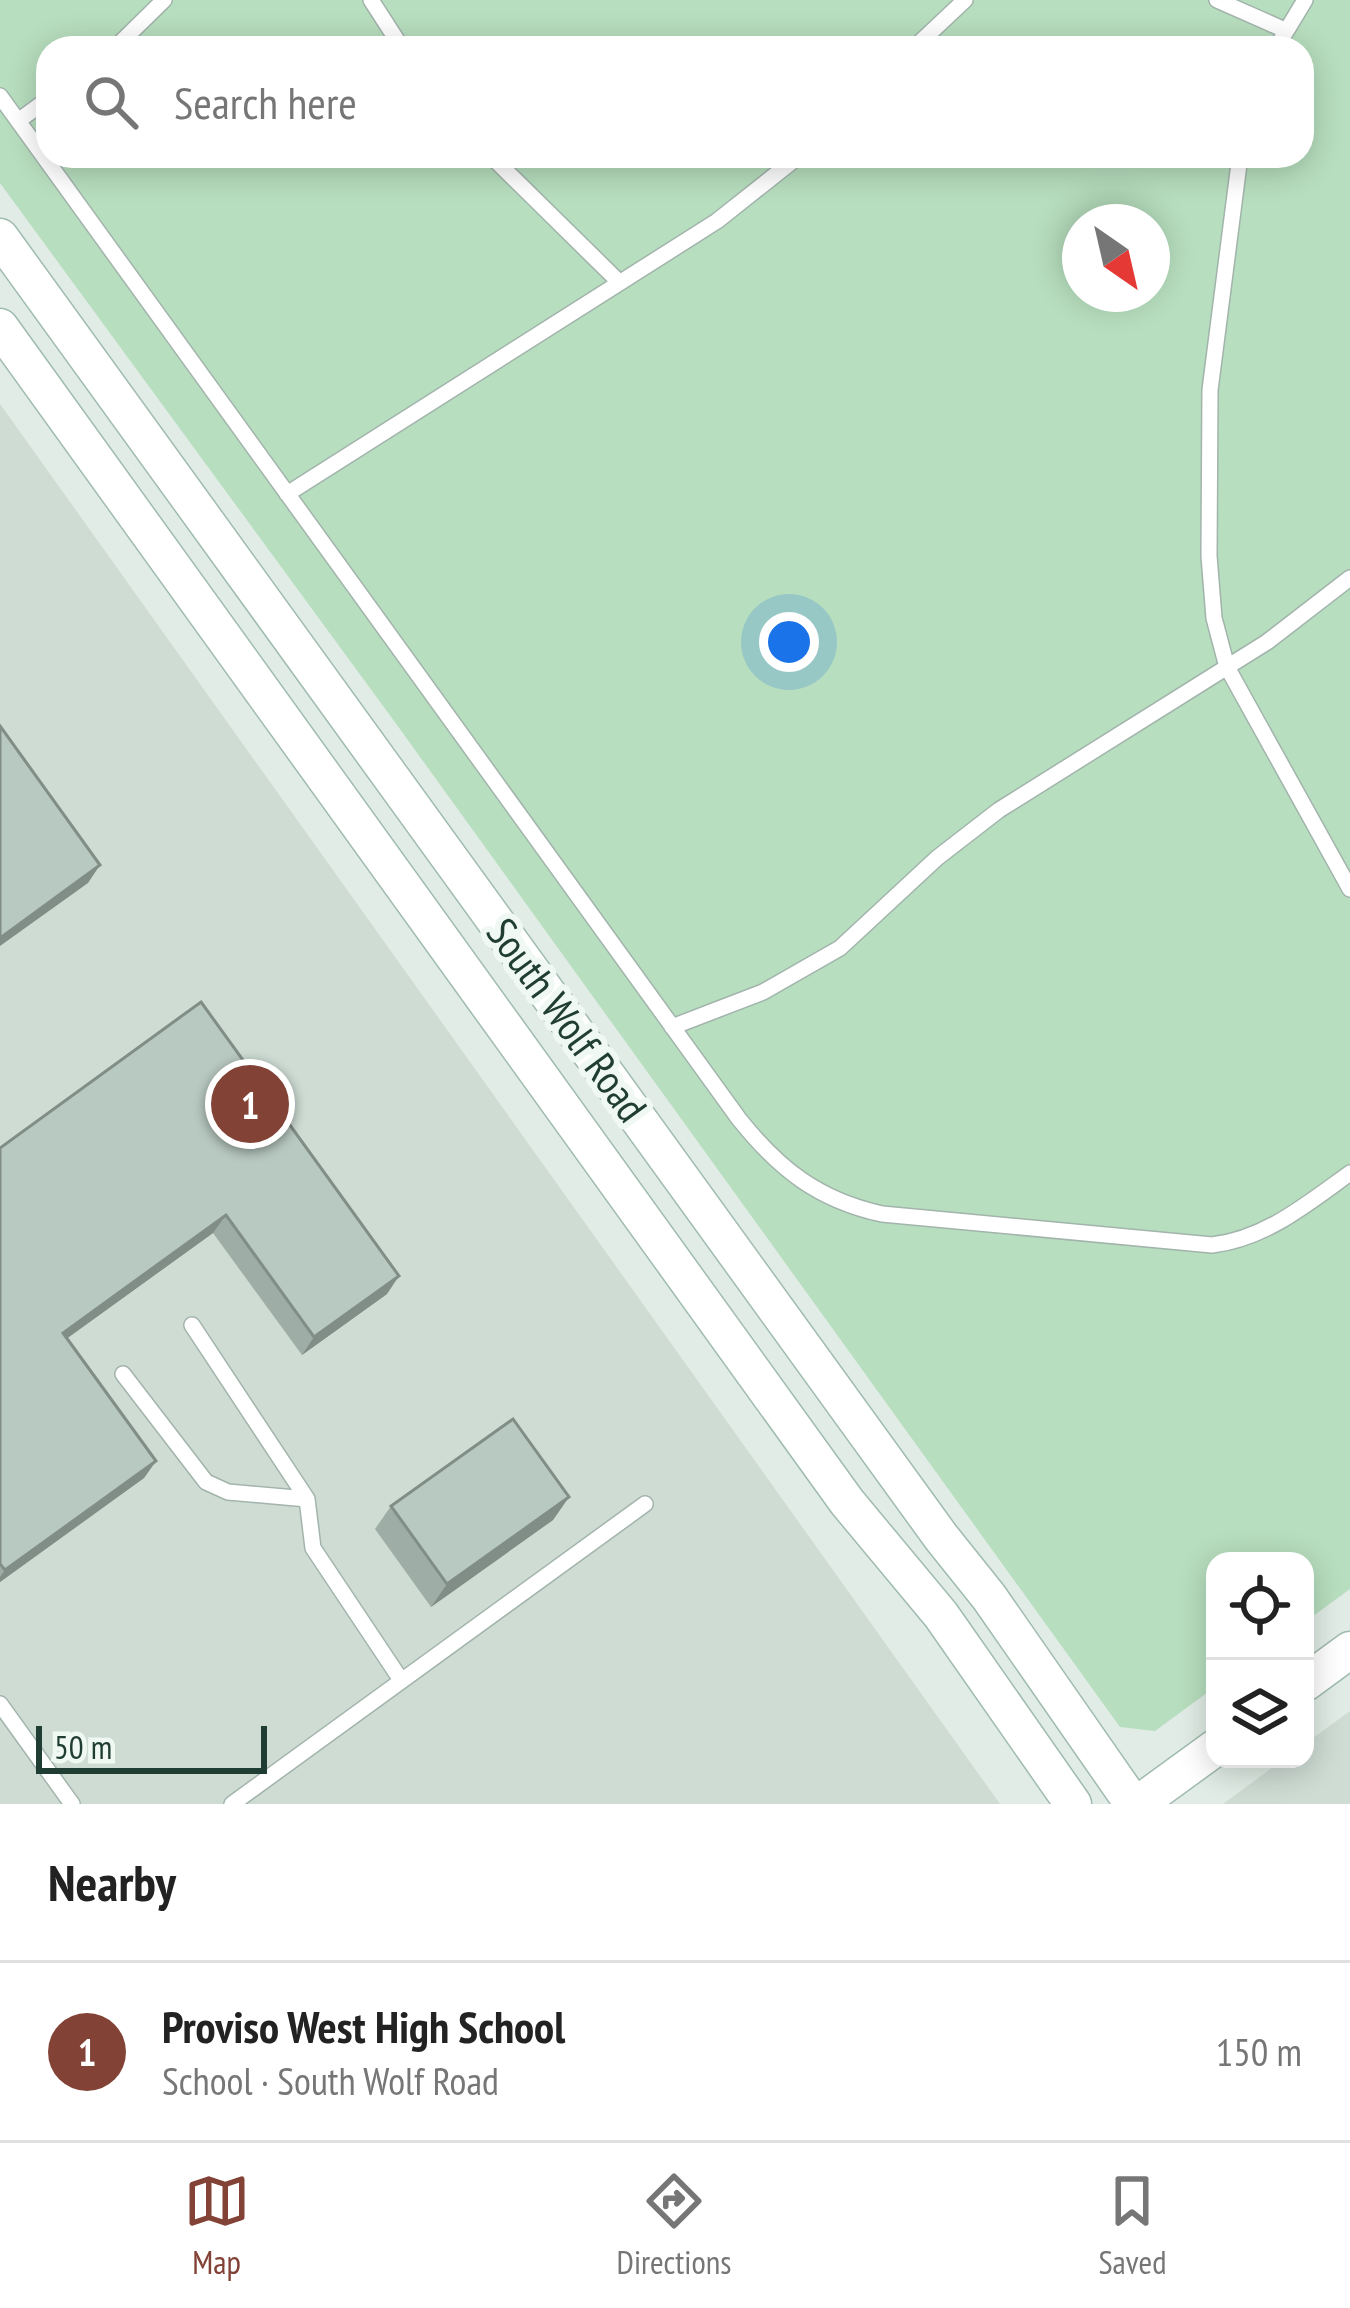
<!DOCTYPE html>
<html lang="en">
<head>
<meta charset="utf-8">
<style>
  body { margin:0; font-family:"PT Sans Narrow",sans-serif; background:#f2f2f2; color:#222 }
  .controls { position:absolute; right:36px; bottom:36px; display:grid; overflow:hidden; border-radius:24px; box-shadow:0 6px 30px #0003 }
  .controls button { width:108px; height:108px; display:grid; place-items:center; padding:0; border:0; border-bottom:3px solid #e0e0e0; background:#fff; color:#222; font:60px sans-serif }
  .compass { position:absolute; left:1062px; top:204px; width:108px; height:108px; border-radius:50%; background:#fff; box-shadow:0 6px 30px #0003; rotate:146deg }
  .scale { position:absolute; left:36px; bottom:30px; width:231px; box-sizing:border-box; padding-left:12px; border:6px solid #1f3d32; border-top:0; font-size:33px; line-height:42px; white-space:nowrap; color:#1f3d32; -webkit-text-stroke:9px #f0f8f3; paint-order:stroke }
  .you { position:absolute; left:789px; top:642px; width:42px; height:42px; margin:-30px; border:9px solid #fff; border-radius:50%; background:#1a73e8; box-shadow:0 0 0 18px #1a73e833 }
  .badge { display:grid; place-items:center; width:78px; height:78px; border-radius:50%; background:#834236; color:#fff; font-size:39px; font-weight:700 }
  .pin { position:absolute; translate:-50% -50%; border:6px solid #fff; box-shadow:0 3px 12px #0006 }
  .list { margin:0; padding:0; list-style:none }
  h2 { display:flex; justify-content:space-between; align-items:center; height:156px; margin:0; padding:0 48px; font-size:51px }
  h2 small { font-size:39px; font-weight:400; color:#767676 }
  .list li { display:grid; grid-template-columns:78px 1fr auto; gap:36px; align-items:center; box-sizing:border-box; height:180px; padding:0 48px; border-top:3px solid #e0e0e0 }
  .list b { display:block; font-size:45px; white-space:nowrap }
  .list p { margin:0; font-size:39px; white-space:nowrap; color:#767676 }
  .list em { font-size:39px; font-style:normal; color:#767676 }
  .icon { flex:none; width:66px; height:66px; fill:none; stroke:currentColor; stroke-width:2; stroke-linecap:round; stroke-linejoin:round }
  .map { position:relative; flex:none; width:1350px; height:1804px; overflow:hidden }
  .search { position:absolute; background:#fff; box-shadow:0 6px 30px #0003; left:36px; right:36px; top:36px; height:132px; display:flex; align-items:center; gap:30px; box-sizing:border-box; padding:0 42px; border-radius:36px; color:#767676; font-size:45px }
  .sheet { height:336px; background:#fff }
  nav { display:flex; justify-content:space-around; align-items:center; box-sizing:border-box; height:168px; border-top:3px solid #e0e0e0; background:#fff; font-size:33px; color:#767676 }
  nav a { display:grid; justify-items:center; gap:6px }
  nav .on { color:#834236 }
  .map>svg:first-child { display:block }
  .built { fill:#cedcd4 }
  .green { fill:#b7debe; fill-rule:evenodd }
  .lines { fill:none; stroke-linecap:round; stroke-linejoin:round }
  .lane-casing { stroke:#a2b4ac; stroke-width:18 }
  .secondary-casing { stroke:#a0bbaf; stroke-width:39 }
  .lane { stroke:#fff; stroke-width:15 }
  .secondary { stroke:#fff; stroke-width:36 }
  .wall { fill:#9eada6 }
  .shaded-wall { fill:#818d87 }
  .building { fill:#b8c9c1; stroke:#818d87; stroke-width:3 }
  .labels { text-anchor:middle; stroke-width:12; stroke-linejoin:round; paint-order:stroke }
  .street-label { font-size:42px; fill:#1f3d32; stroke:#f0f8f3 }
</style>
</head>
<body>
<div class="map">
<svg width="1350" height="1804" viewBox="0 0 1350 1804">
  <rect width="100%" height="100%" fill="#e0ece5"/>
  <path class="built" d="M 0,404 L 1000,1804 L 0,1804 Z
    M 1350,1711 L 1350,1804 L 1223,1804 L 1284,1759 L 1305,1759 L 1305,1744 Z"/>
  <path class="green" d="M 0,0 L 1350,0 L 1350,1589 L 1305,1622 L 1305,1561 L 1215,1561 L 1215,1687 L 1155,1731 L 1120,1727 L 397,725 L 0,183 ZM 48,48 L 1302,48 L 1302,156 L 48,156 ZM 1080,222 L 1152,222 L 1152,294 L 1080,294 Z"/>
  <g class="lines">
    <g class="lane-casing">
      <path id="lane" d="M 371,0 L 402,48
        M 1217,0 L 1285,30
        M 115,48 L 164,0
        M 914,48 L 965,0
        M 1276,48 L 1305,0
        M 0,96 L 739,1119 C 779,1169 818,1200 882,1214 L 1212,1245 C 1265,1239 1307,1204 1350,1173
        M 18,121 L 48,99
        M 491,156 L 619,282
        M 1240,156 L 1210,390 L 1209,556 L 1214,618 L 1227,667 L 1350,889
        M 287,494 L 717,221 L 799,156
        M 672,1027 L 763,992 L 840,948 L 937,858 L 999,810 L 1267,642 L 1350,578
        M 192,1325 L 307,1499 L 313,1548 L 401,1680
        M 123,1374 L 206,1482 L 228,1492 L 307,1499
        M 0,1704 L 72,1804
        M 232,1804 L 645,1504"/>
    </g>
    <g class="secondary-casing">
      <path id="secondary" d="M 0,237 L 941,1537 L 989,1597 L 1133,1804
        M 0,327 L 847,1502 L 941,1615 L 1073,1804
        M 1305,1683 L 1350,1650
        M 1138,1804 L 1215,1748"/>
    </g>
    <use href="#lane" class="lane"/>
    <use href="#secondary" class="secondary"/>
  </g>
  <path class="wall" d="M 201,1002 L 387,1294 L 302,1355 L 213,1233 L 67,1338 L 156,1461 L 144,1478 L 0,1582 L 0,1148 Z
    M 569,1497 L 553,1520 L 431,1607 L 375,1529 L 391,1506 Z"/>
  <path class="shaded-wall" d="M 100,865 L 88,883 L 0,946 L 0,938 Z
    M 226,1215 L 213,1233 L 51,1350 L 63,1333 Z
    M 399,1276 L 387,1294 L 302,1355 L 314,1337 Z
    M 156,1461 L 144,1478 L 0,1582 L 0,1577 L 5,1570 Z
    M 569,1497 L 553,1520 L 431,1607 L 447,1584 Z"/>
  <path class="building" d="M 0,726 L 100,865 L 0,938 Z
    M 201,1002 L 399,1276 L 314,1337 L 226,1215 L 63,1333 L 156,1461 L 5,1570 L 0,1564 L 0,1148 Z
    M 513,1419 L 569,1497 L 447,1584 L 391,1506 Z"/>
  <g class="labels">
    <g class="street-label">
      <text transform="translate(567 1020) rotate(54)" y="15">South Wolf Road</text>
    </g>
  </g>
</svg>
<div class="controls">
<button><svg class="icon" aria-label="locate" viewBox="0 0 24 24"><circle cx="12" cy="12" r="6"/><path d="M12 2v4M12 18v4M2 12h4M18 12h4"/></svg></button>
<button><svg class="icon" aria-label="layers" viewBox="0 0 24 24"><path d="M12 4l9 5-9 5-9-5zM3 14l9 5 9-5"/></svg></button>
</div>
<svg class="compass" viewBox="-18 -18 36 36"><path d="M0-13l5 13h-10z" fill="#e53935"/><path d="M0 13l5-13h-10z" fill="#767676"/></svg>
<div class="scale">50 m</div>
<div class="you"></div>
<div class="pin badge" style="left:250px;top:1104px">1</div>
<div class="search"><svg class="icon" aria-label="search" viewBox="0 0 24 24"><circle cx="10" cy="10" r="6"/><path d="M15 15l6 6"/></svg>Search here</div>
</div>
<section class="sheet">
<h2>Nearby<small></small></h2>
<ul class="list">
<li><span class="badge">1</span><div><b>Proviso West High School</b><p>School · South Wolf Road</p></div><em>150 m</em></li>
</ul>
</section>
<nav>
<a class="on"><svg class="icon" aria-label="map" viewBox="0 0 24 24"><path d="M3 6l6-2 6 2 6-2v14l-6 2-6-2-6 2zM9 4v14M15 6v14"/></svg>Map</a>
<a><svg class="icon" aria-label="directions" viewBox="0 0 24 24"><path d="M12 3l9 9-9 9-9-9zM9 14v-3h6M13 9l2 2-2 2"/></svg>Directions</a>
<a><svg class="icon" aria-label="saved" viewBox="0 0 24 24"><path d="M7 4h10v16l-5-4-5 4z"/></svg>Saved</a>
</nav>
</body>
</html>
